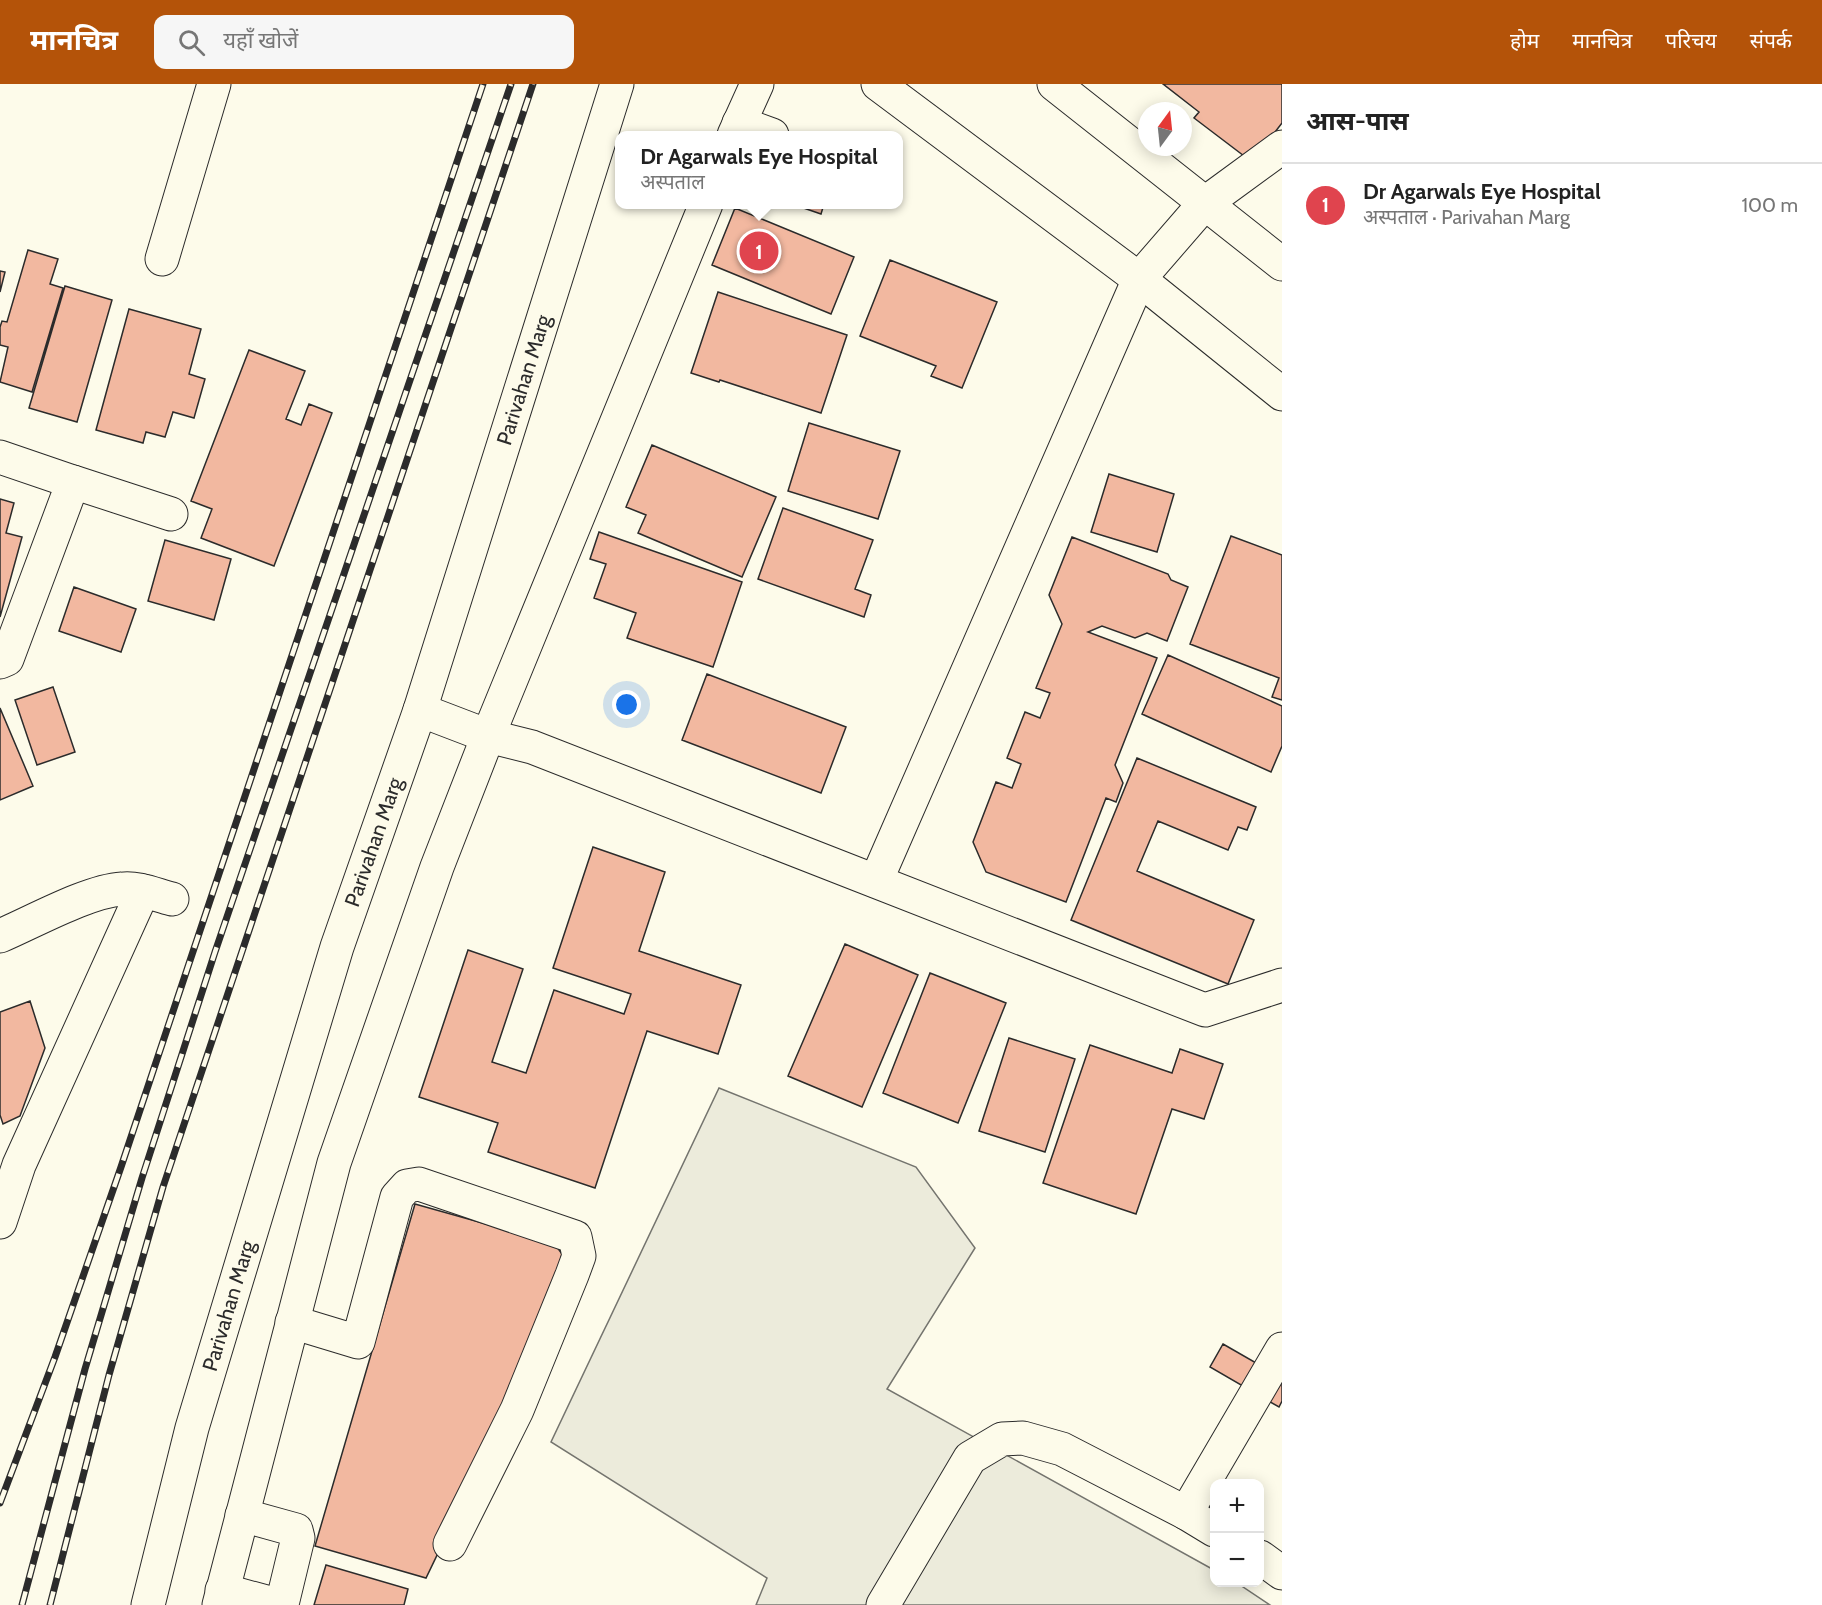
<!DOCTYPE html>
<html lang="hi">
<head>
<meta charset="utf-8">
<style>
  body { margin:0; font-family:Cabin,"Noto Sans Devanagari",sans-serif; background:#f6f6f6; color:#222 }
  .controls { position:absolute; right:18px; bottom:18px; display:grid; overflow:hidden; border-radius:12px; box-shadow:0 3px 15px #0003 }
  .controls button { width:54px; height:54px; display:grid; place-items:center; padding:0; border:0; border-bottom:2px solid #e0e0e0; background:#fff; color:#222; font:30px sans-serif }
  .compass { position:absolute; left:1138px; top:18px; width:54px; height:54px; border-radius:50%; background:#fff; box-shadow:0 3px 15px #0003; rotate:15deg }
  .you { position:absolute; left:627px; top:621px; width:21px; height:21px; margin:-15px; border:4px solid #fff; border-radius:50%; background:#1a73e8; box-shadow:0 0 0 9px #1a73e833 }
  .badge { display:grid; place-items:center; width:39px; height:39px; border-radius:50%; background:#b45309; color:#fff; font-size:20px; font-weight:700 }
  .pin { position:absolute; translate:-50% -50%; border:3px solid #fff; box-shadow:0 2px 6px #0006 }
  .popup { position:absolute; left:615px; top:47px; width:288px; height:78px; box-sizing:border-box; display:grid; place-content:center; border-radius:12px; background:#fff; filter:drop-shadow(0 2px 4px #0005); font-size:20px; white-space:nowrap; color:#767676 }
  .popup b { font-size:22px; color:#222 }
  .popup::after { content:''; position:absolute; left:50%; top:100%; margin-left:-12px; border:12px solid transparent; border-top-color:#fff }
  .list { margin:0; padding:0; list-style:none }
  h2 { display:flex; justify-content:space-between; align-items:center; height:78px; margin:0; padding:0 24px; font-size:26px }
  h2 small { font-size:20px; font-weight:400; color:#767676 }
  .list li { display:grid; grid-template-columns:39px 1fr auto; gap:18px; align-items:center; box-sizing:border-box; height:84px; padding:0 24px; border-top:2px solid #e0e0e0 }
  .list b { display:block; font-size:22px; white-space:nowrap }
  .list p { margin:0; font-size:20px; white-space:nowrap; color:#767676 }
  .list em { font-size:20px; font-style:normal; color:#767676 }
  .icon { flex:none; width:33px; height:33px; fill:none; stroke:currentColor; stroke-width:2; stroke-linecap:round; stroke-linejoin:round }
  .map { position:relative; flex:none; width:1282px; height:1521px; overflow:hidden }
  header { display:flex; align-items:center; gap:36px; box-sizing:border-box; height:84px; padding:0 30px; background:#b45309; color:#fff }
  header strong { font-size:28px }
  nav { display:flex; gap:33px; margin-inline-start:auto; font-size:21px }
  .search { width:420px; height:54px; background:#f6f6f6; display:flex; align-items:center; gap:15px; box-sizing:border-box; padding:0 21px; border-radius:12px; color:#767676; font-size:22px }
  main { display:flex }
  aside { flex:1; background:#fff }
  .map>svg:first-child { display:block }
  .green { fill:#ecebdb; stroke:#74746e; stroke-width:1.5 }
  .building { fill:#f2b8a0; stroke:#2b2b2b; stroke-width:1.5 }
  .lines { fill:none; stroke-linecap:round; stroke-linejoin:round }
  .minor-casing { stroke:#2b2b2b; stroke-width:35 }
  .minor { stroke:#fdfbea; stroke-width:33 }
  .rail-casing { stroke:#2b2b2b; stroke-width:7 }
  .rail { stroke:#fdfbea; stroke-width:4.5; stroke-dasharray:14; stroke-linecap:butt }
  .labels { text-anchor:middle; stroke-width:4.5; stroke-linejoin:round; paint-order:stroke }
  .street-label { font-size:21px; fill:#2b2b2b; stroke:#fdfbea }
</style>
</head>
<body>
<header>
<strong>मानचित्र</strong>
<div class="search"><svg class="icon" aria-label="search" viewBox="0 0 24 24"><circle cx="10" cy="10" r="6"/><path d="M15 15l6 6"/></svg>यहाँ खोजें</div>
<nav><a>होम</a><a>मानचित्र</a><a>परिचय</a><a>संपर्क</a></nav>
</header>
<main>
<div class="map">
<svg width="1282" height="1521" viewBox="0 0 1282 1521">
  <rect width="100%" height="100%" fill="#fdfbea"/>
  <path class="green" d="M 719,1004 L 916,1083 L 975,1164 L 887,1305 L 1214,1486 L 1214,1498 L 1237,1499 L 1270,1521 L 756,1521 L 767,1494 L 551,1358 Z"/>
  <path class="building" d="M 1163,0 L 1282,0 L 1282,39 L 1252,78 L 1194,34 L 1199,28 Z
    M 792,120 L 824,120 L 821,130 Z
    M 735,124 L 854,173 L 831,230 L 712,181 Z
    M 28,166 L 58,175 L 50,200 L 63,204 L 32,308 L 0,298 L 8,263 L 0,261 L 0,243 L 2,237 L 7,238 Z
    M 890,176 L 997,218 L 962,304 L 931,292 L 936,282 L 860,252 Z
    M 0,187 L 5,188 L 0,208 Z
    M 65,202 L 112,216 L 77,338 L 29,324 Z
    M 718,208 L 847,251 L 821,329 L 720,296 L 719,298 L 691,289 Z
    M 129,225 L 201,245 L 189,290 L 205,295 L 194,334 L 173,328 L 165,353 L 146,348 L 143,359 L 96,346 Z
    M 249,266 L 305,287 L 286,335 L 301,341 L 309,320 L 332,329 L 274,482 L 201,454 L 212,425 L 191,417 Z
    M 809,339 L 900,367 L 878,435 L 788,407 Z
    M 652,361 L 776,413 L 742,493 L 638,449 L 646,431 L 626,423 Z
    M 1109,390 L 1174,410 L 1157,468 L 1091,448 Z
    M 0,415 L 14,419 L 6,449 L 22,453 L 0,533 Z
    M 783,424 L 873,456 L 855,505 L 871,511 L 864,533 L 758,495 Z
    M 599,448 L 742,498 L 713,583 L 627,554 L 636,529 L 594,514 L 606,480 L 590,475 Z
    M 1231,452 L 1282,471 L 1282,616 L 1272,613 L 1279,594 L 1190,560 Z
    M 1072,453 L 1168,490 L 1171,496 L 1188,503 L 1167,557 L 1147,549 L 1135,554 L 1102,542 L 1088,548 L 1157,574 L 1115,681 L 1123,699 L 1116,718 L 1106,714 L 1066,818 L 986,788 L 973,758 L 996,698 L 1012,704 L 1021,680 L 1007,674 L 1025,628 L 1040,634 L 1050,609 L 1036,604 L 1062,540 L 1049,511 Z
    M 165,456 L 231,475 L 214,536 L 148,517 Z
    M 74,503 L 136,525 L 121,568 L 59,547 Z
    M 1168,571 L 1282,622 L 1282,662 L 1271,688 L 1142,630 Z
    M 707,590 L 846,643 L 821,709 L 682,656 Z
    M 53,603 L 75,668 L 37,681 L 15,616 Z
    M 0,624 L 33,702 L 0,716 Z
    M 1137,674 L 1256,723 L 1247,746 L 1238,743 L 1228,766 L 1158,737 L 1137,787 L 1254,836 L 1228,900 L 1071,836 Z
    M 593,763 L 665,788 L 639,867 L 741,901 L 718,970 L 647,947 L 595,1104 L 488,1068 L 498,1039 L 419,1013 L 468,866 L 523,885 L 492,978 L 526,989 L 554,906 L 624,930 L 631,910 L 553,884 Z
    M 845,860 L 918,891 L 862,1023 L 788,992 Z
    M 930,889 L 1006,919 L 958,1039 L 883,1009 Z
    M 30,917 L 45,964 L 20,1032 L 3,1040 L 0,1031 L 0,928 Z
    M 1009,954 L 1075,975 L 1045,1068 L 979,1047 Z
    M 1090,961 L 1172,989 L 1180,965 L 1223,980 L 1204,1035 L 1172,1025 L 1136,1130 L 1043,1099 Z
    M 415,1120 L 554,1159 L 562,1170 L 538,1262 L 426,1494 L 315,1462 Z
    M 1223,1260 L 1282,1294 L 1282,1317 L 1279,1323 L 1210,1283 Z
    M 326,1481 L 408,1505 L 404,1521 L 314,1521 Z"/>
  <g class="lines">
    <g class="minor-casing">
      <g id="minor">
        <path d="M 878,0 L 1139,195 L 1282,310"/>
        <path d="M 1054,0 L 1282,180"/>
        <path d="M 739,39 L 772,51"/>
        <path d="M 734,51 L 757,0"/>
        <path d="M 162,175 L 214,0"/>
        <path d="M 0,373 L 73,398 L 7,575 L 0,578"/>
        <path d="M 73,398 L 171,430"/>
        <path d="M 420,626 L 488,652 L 532,663 L 1205,926 L 1282,901"/>
        <path d="M 876,797 L 1139,195 L 1204,120 L 1282,63"/>
        <path d="M 0,852 C 33,838 88,807 122,805 C 138,803 156,811 172,815"/>
        <path d="M 0,1138 L 19,1081 L 143,807"/>
        <path d="M 292,1238 L 358,1258 L 397,1113 L 407,1102 L 419,1100 L 575,1153 L 579,1172 L 572,1191 L 517,1326 L 450,1460"/>
        <path d="M 1214,1446 L 1186,1429 L 1282,1265"/>
        <path d="M 1260,1473 L 1282,1489"/>
        <path d="M 222,1506 L 277,1521 L 283,1516 L 298,1454 L 296,1446 L 242,1431"/>
        <path id="s1" d="M 148,1521 L 192,1344 L 337,863 L 420,626 L 617,0"/>
        <path d="M 219,1521 L 334,1079 L 437,783 L 488,652 L 706,120"/>
        <path d="M 883,1521 L 970,1374 L 1002,1355 L 1023,1354 L 1062,1365 L 1186,1429"/>
      </g>
    </g>
    <use href="#minor" class="minor"/>
    <g class="rail-casing">
      <path id="rail" d="M 0,1419 L 55,1273 L 121,1083 L 483,0
        M 22,1521 L 85,1285 L 142,1094 L 215,868 L 511,0
        M 50,1521 L 109,1291 L 163,1103 L 533,0"/>
    </g>
    <use href="#rail" class="rail"/>
  </g>
  <g class="labels">
    <g class="street-label">
      <text dy="7" stroke="none"><textPath href="#s1" startOffset="1282">Parivahan Marg</textPath></text>
      <text dy="7" stroke="none"><textPath href="#s1" startOffset="796">Parivahan Marg</textPath></text>
      <text dy="7" stroke="none"><textPath href="#s1" startOffset="310">Parivahan Marg</textPath></text>
    </g>
  </g>
</svg>
<div class="controls">
<button>+</button>
<button>−</button>
</div>
<svg class="compass" viewBox="-18 -18 36 36"><path d="M0-13l5 13h-10z" fill="#e53935"/><path d="M0 13l5-13h-10z" fill="#767676"/></svg>
<div class="you"></div>
<div class="pin badge" style="left:759px;top:167px;background:#e0444e">1</div>
<div class="popup"><b>Dr Agarwals Eye Hospital</b>अस्पताल</div>
</div>
<aside>
<h2>आस-पास<small></small></h2>
<ul class="list">
<li><span class="badge" style="background:#e0444e">1</span><div><b>Dr Agarwals Eye Hospital</b><p>अस्पताल · Parivahan Marg</p></div><em>100 m</em></li>
</ul>
</aside>
</main>
</body>
</html>
